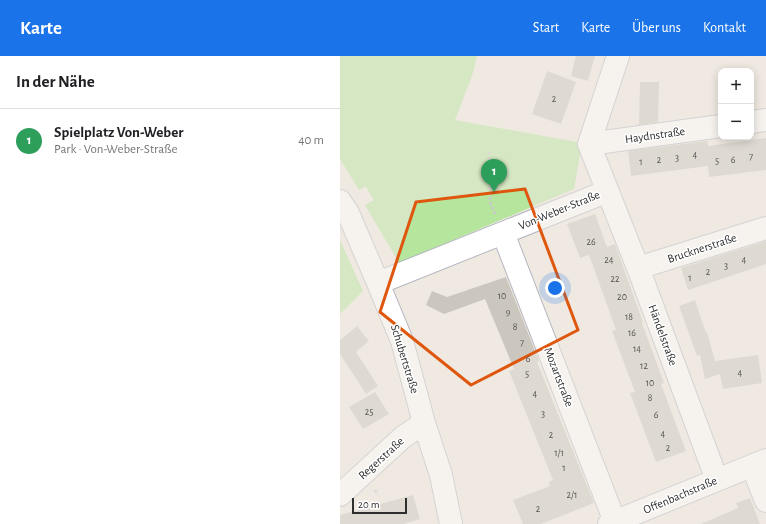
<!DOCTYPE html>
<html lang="de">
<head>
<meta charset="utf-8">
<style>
  body { margin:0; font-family:"Alegreya Sans",sans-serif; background:#f2f2f2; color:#202124 }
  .controls { position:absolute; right:12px; top:12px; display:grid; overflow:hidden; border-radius:8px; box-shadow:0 2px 10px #0003 }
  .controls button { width:36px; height:36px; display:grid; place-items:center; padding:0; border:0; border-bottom:1px solid #e0e0e0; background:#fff; color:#202124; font:20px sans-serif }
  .scale { position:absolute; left:12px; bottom:10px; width:55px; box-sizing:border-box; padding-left:4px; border:2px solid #2e2e2e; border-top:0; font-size:11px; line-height:14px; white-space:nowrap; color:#2e2e2e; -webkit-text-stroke:3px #fff; paint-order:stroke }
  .you { position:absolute; left:215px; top:232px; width:14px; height:14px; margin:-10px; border:3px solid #fff; border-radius:50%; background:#1a73e8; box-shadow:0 0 0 6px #1a73e833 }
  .badge { display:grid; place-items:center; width:26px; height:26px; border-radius:50%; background:#1a73e8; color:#fff; font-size:13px; font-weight:700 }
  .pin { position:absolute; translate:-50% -33px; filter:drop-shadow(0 1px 2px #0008) }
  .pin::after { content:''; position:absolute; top:21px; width:14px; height:12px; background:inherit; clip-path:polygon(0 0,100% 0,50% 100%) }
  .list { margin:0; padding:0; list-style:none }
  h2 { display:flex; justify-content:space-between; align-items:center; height:52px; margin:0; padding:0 16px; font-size:17px }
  h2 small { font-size:13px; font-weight:400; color:#757577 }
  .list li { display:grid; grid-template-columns:26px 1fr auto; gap:12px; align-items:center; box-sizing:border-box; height:64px; padding:0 16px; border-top:1px solid #e0e0e0 }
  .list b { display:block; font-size:15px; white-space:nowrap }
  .list p { margin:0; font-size:13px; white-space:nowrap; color:#757577 }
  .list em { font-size:13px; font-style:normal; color:#757577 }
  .map { position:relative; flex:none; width:426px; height:468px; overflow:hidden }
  header { display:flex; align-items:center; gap:24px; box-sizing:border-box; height:56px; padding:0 20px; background:#1a73e8; color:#fff }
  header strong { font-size:19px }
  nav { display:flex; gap:22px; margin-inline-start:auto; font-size:14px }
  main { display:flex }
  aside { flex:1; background:#fff }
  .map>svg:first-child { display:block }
  .green { fill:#b6e59e }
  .building { fill:#cbc7bf }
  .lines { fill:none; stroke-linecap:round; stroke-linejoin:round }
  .minor-casing { stroke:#b4b7c1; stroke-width:24 }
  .path { stroke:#c9c9c9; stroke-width:2.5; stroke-dasharray:3 2; stroke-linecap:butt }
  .minor { stroke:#fff; stroke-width:22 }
  .marked { fill:none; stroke:#df570e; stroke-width:3; stroke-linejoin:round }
  .labels { text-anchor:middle; stroke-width:3; stroke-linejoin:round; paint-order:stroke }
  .number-label { font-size:10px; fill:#555452 }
  .street-label { font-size:12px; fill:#2e2e2e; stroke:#fff }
</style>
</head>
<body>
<header>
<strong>Karte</strong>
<nav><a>Start</a><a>Karte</a><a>Über uns</a><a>Kontakt</a></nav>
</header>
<main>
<aside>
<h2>In der Nähe<small></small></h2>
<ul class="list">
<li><span class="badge" style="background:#2e9e5b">1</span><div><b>Spielplatz Von-Weber</b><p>Park · Von-Weber-Straße</p></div><em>40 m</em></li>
</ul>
</aside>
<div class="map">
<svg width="426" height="468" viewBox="0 0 426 468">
  <rect width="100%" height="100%" fill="#efe9e1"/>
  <path class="green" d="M 0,0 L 137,0 L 133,17 L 115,64 L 242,87 L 234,133 L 59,207 L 25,149 L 34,144 L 30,138 L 26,130 L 19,134 L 0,103 Z
    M 0,184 L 23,235 L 0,258 Z"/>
  <path class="building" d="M 236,0 L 255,0 L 248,25 L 231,20 Z
    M 207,15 L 236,26 L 221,68 L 192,58 Z
    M 300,26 L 319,26 L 318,66 L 299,69 Z
    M 426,82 L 426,114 L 369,121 L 368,110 L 291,120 L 288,95 L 367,85 L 368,90 Z
    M 255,158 L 267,191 L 275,188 L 303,266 L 302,267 L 324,327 L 321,328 L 346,395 L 316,406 L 290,337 L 295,336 L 272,275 L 276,274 L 249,199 L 240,202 L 227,168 Z
    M 426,185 L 426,208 L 348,234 L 341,212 Z
    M 166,221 L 199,305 L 197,306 L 254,447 L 201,468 L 183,468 L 173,444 L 210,430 L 209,426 L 213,424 L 169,315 L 174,313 L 145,243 L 104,258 L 86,249 L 92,235 L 107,241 Z
    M 355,244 L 366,277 L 367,276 L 375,305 L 418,299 L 422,327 L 383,333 L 380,318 L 365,323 L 360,299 L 357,300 L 339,250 Z
    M 17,270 L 29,285 L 16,296 L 38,330 L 26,338 L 0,298 L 0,284 Z
    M 35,336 L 49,358 L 23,373 L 9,351 Z
    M 73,439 L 80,463 L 64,468 L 0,468 L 0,459 Z
    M 410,442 L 420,468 L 361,468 L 398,452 L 396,447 Z"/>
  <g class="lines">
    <g class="minor-casing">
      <path id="minor" d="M 278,0 L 249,88 L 300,217 L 377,424
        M 411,66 L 426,64
        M 249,88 L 381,70
        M 0,145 L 8,157 L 38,227 L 62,285 L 84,367 L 101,419 L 111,468
        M 163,177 L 275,466
        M 298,212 L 426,172
        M 38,227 L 268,135
        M 412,410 L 426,445
        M 0,439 L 63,381 L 84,367
        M 269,468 L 426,404"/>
    </g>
    <path class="path" d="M 149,96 L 150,146 L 155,158
      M 35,434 L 38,439"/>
    <use href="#minor" class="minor"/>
  </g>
  <path d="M0 0H426V468H0ZM 185,133 L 238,274 L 131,329 L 40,256 L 76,146 Z" fill="#efe9e1" fill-opacity=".55" fill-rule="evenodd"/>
  <path class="marked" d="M 185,133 L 238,274 L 131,329 L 40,256 L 76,146 Z"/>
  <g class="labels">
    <g class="number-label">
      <text x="214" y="46">2</text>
      <text x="355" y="102">4</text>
      <text x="411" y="104">7</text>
      <text x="337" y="105">3</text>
      <text x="319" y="107">2</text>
      <text x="393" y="107">6</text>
      <text x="377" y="108">5</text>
      <text x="301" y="109">1</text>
      <text x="251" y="189">26</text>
      <text x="269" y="207">24</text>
      <text x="404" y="207">4</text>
      <text x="386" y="213">3</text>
      <text x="368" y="219">2</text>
      <text x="350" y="225">1</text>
      <text x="275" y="226">22</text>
      <text x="162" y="243">10</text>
      <text x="282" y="244">20</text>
      <text x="168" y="259">9</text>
      <text x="289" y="264">18</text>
      <text x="175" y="274">8</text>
      <text x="292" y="280">16</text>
      <text x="182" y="290">7</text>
      <text x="297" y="296">14</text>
      <text x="188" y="306">6</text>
      <text x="304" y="313">12</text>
      <text x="400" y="320">4</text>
      <text x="187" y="321">5</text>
      <text x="310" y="330">10</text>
      <text x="195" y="341">4</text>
      <text x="310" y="345">8</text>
      <text x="29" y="359">25</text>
      <text x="203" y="361">3</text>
      <text x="316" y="362">6</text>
      <text x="323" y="381">4</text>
      <text x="211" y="382">2</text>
      <text x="328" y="395">2</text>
      <text x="219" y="400">1/1</text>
      <text x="224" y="415">1</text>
      <text x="232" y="442">2/1</text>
      <text x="198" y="456">2</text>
    </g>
    <g class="street-label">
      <text transform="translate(315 79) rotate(-8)" y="4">Haydnstraße</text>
      <text transform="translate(219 154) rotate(-22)" y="4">Von-Weber-Straße</text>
      <text transform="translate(362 192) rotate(-18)" y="4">Brucknerstraße</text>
      <text transform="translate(323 279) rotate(70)" y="4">Händelstraße</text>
      <text transform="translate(65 303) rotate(73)" y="4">Schubertstraße</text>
      <text transform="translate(219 321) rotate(69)" y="4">Mozartstraße</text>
      <text transform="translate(41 402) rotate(-42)" y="4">Regerstraße</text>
      <text transform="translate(340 439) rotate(-23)" y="4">Offenbachstraße</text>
    </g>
  </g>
</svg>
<div class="controls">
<button>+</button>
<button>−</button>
</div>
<div class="scale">20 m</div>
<div class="you"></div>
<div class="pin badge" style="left:154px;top:136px;background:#2e9e5b">1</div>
</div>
</main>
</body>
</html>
